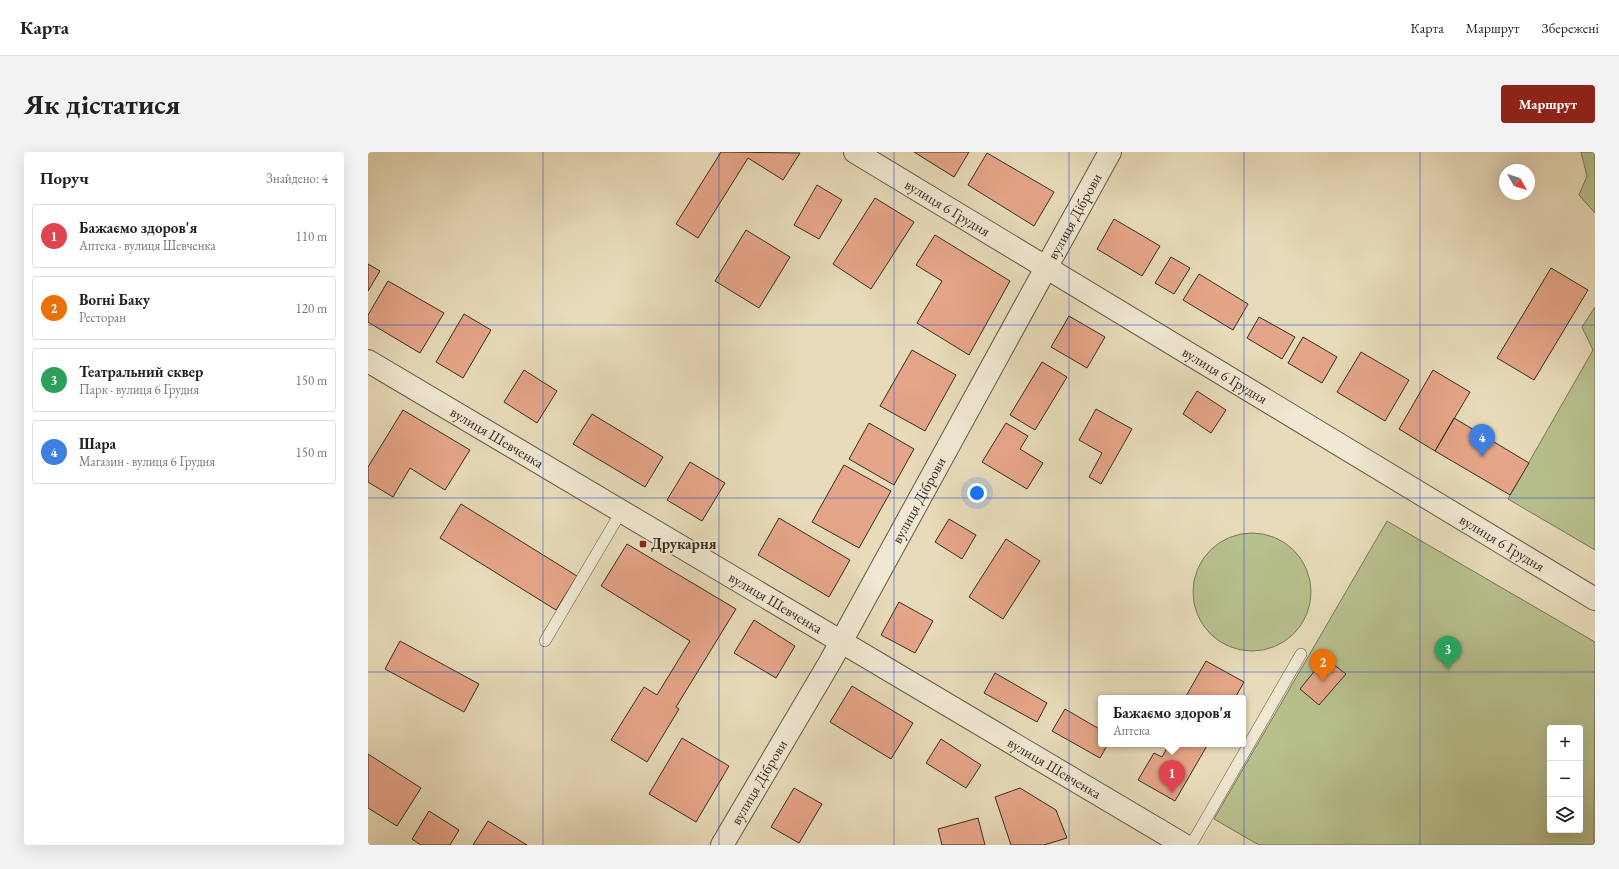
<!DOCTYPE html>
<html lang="uk">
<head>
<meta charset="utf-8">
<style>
  body { margin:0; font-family:"EB Garamond",serif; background:#f2f2f2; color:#222 }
  .controls { position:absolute; right:12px; bottom:12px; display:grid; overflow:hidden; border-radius:4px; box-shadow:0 4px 16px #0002 }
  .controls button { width:36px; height:36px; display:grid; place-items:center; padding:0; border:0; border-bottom:1px solid #e0e0e0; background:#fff; color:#222; font:20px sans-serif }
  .compass { position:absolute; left:1131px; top:12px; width:36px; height:36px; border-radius:50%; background:#fff; box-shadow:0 4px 16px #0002; rotate:129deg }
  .you { position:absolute; left:609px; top:341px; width:14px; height:14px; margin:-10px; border:3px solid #fff; border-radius:50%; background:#1a73e8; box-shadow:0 0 0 6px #1a73e833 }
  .badge { display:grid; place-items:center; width:26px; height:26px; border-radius:50%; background:#8f2418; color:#fff; font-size:13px; font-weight:700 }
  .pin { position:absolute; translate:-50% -33px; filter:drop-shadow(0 1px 2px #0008) }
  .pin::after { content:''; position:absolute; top:21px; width:14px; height:12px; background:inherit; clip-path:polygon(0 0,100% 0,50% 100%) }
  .popup { position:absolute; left:730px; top:543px; width:148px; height:52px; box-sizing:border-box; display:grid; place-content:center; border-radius:4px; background:#fff; filter:drop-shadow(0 1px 3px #0005); font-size:13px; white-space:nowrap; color:#767676 }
  .popup b { font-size:15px; color:#222 }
  .popup::after { content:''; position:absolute; left:50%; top:100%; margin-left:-8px; border:8px solid transparent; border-top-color:#fff }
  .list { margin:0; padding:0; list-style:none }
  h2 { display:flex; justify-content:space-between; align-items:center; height:52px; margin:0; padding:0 16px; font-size:17px }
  h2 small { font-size:13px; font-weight:400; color:#767676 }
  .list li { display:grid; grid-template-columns:26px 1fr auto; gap:12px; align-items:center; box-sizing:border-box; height:64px; margin:0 8px 8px; padding:0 8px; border:1px solid #e0e0e0; border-radius:4px }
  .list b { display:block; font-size:15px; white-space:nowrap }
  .list p { margin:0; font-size:13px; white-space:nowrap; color:#767676 }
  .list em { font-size:13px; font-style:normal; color:#767676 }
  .icon { flex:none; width:22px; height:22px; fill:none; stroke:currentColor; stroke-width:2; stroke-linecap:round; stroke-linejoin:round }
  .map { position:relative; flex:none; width:1227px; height:693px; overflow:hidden; border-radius:4px }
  header { display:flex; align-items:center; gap:24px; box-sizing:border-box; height:56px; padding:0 20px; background:#fff; border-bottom:1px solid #e0e0e0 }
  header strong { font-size:19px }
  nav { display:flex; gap:22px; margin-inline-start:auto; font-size:14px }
  .intro { display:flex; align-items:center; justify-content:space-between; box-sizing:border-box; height:96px; padding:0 24px }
  h1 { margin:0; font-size:28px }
  .button { padding:10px 18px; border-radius:4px; background:#8f2418; color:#fff; font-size:14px; font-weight:700 }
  main { display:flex; gap:24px; padding:0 24px }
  aside { flex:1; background:#fff; border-radius:4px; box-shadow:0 4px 16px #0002 }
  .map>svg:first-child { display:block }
  .green { fill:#b8c08e; stroke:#787759; fill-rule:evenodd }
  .building { fill:#e5a588; stroke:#382e24 }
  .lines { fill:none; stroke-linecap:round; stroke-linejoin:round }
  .service-casing { stroke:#645949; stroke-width:12 }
  .minor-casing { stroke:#645949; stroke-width:24 }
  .tertiary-casing { stroke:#645949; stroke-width:24 }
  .service { stroke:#f0e8d2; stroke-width:11 }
  .minor { stroke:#f0e8d2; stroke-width:22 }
  .tertiary { stroke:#f0e8d2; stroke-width:22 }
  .grid { fill:none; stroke:#1d4ed8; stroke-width:1; stroke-opacity:0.55 }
  .poi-dot { fill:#8f2418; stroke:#f0e8d2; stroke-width:1.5 }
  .labels { text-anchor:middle; stroke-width:3.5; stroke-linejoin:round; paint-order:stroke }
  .street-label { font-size:15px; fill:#382e24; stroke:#f0e8d2 }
  .poi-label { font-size:15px; font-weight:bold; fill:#382e24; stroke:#f0e8d2; text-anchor:start }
</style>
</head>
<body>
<header>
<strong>Карта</strong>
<nav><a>Карта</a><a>Маршрут</a><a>Збережені</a></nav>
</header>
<div class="intro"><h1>Як дістатися</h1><a class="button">Маршрут</a></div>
<main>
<aside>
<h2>Поруч<small>Знайдено: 4</small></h2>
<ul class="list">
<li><span class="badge" style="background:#e0444e">1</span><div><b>Бажаємо здоров'я</b><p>Аптека · вулиця Шевченка</p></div><em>110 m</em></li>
<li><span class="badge" style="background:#e8710a">2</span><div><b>Вогні Баку</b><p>Ресторан</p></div><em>120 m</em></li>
<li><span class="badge" style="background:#2e9e5b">3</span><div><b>Театральний сквер</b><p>Парк · вулиця 6 Грудня</p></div><em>150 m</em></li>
<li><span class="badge" style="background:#3f7fe0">4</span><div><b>Шара</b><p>Магазин · вулиця 6 Грудня</p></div><em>150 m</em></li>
</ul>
</aside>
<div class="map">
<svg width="1227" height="693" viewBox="0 0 1227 693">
  <rect width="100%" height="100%" fill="#e8dbb9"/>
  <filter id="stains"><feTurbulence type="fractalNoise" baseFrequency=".005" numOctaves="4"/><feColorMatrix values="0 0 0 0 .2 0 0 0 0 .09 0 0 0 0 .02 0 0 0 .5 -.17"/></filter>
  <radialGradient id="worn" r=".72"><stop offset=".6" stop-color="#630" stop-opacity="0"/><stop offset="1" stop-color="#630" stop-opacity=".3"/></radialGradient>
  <path class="green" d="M 1213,0 L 1227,0 L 1227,61 L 1211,43 L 1219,24 Z
    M 1227,155 L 1227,398 L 1140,347 L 1225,198 L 1214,175 Z
    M 1019,369 L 1227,490 L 1226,693 L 891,693 L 846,667 ZM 1182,576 L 1212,576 L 1212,678 L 1182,678 Z
    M825 440a59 59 0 1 1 118 0a59 59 0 1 1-118 0Z"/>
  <path class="building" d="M 353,0 L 432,1 L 415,28 L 380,6 L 330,86 L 308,72 Z
    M 546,0 L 601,0 L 586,25 Z
    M 619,1 L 686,40 L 666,74 L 600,33 Z
    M 449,33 L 474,48 L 451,87 L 426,73 Z
    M 507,46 L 546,70 L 503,137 L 465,112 Z
    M 746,67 L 792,94 L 774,124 L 729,97 Z
    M 378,78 L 422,105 L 391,156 L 347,129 Z
    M 567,83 L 642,129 L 601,203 L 549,171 L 574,129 L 548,113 Z
    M 803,105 L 822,116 L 806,142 L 787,131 Z
    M 0,112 L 12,119 L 0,139 Z
    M 1183,116 L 1220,138 L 1166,228 L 1129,206 Z
    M 831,122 L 880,152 L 865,178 L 815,148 Z
    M 20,129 L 76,161 L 52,201 L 0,170 L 0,163 Z
    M 96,162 L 123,178 L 95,226 L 68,210 Z
    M 701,164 L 737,185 L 719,216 L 683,195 Z
    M 891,165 L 927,185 L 914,207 L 879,186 Z
    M 935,185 L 969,205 L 954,231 L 920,211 Z
    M 544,198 L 588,223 L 557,279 L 512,254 Z
    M 993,200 L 1041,228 L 1017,269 L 969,240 Z
    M 674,210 L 699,225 L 667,278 L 642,263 Z
    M 156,218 L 189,239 L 169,271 L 136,250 Z
    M 1065,218 L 1102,240 L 1067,299 L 1031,277 Z
    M 829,239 L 858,258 L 843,281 L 815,262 Z
    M 728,257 L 764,277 L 733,332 L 721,325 L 734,301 L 711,288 Z
    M 35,258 L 102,298 L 77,338 L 42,316 L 25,345 L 0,330 L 0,315 Z
    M 224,262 L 295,305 L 277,335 L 205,292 Z
    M 1086,266 L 1161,311 L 1142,343 L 1067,299 Z
    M 501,271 L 546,297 L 526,333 L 481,307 Z
    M 638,271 L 660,284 L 652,297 L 675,311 L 659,337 L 614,310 Z
    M 322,310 L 357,331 L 334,369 L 299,348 Z
    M 476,313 L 523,339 L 491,396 L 444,370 Z
    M 93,352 L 209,424 L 188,458 L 72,386 Z
    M 411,366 L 482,408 L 461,445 L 390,403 Z
    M 581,367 L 608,383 L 594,407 L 567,390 Z
    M 638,387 L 672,409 L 635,467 L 601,445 Z
    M 259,392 L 368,457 L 308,555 L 311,557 L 279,610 L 243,588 L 276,535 L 289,543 L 322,489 L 233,434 Z
    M 531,450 L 565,469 L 547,501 L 513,483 Z
    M 386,468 L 427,494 L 408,526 L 366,501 Z
    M 32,489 L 111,532 L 96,560 L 17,517 Z
    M 957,506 L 978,522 L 951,553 L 932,537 Z
    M 838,509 L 876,530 L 867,546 L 817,546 Z
    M 627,521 L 679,551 L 669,570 L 616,541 Z
    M 484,534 L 545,571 L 523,607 L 462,570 Z
    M 697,557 L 733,578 L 733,592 L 740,592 L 732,606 L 684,579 Z
    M 314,586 L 361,614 L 328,670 L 281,642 Z
    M 573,587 L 613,613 L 598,636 L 558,611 Z
    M 801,592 L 840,592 L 807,649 L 770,628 L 786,601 L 794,605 Z
    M 0,602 L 53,636 L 29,674 L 0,656 Z
    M 426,636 L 454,652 L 431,691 L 403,675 Z
    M 652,636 L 688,658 L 699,686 L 676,693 L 643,693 L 627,645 Z
    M 61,659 L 91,678 L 82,693 L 53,693 L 44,687 Z
    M 610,666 L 617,693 L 574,693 L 570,677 Z
    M 120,669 L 159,693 L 105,693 Z"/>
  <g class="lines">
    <g class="service-casing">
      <path id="service" d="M 177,489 L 253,360
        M 823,693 L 933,502"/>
    </g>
    <g class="minor-casing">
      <g id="minor">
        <path id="s1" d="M 678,116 L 742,0"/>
      </g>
    </g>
    <g class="tertiary-casing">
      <g id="tertiary">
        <path id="s2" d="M 487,0 L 1227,447"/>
        <path id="s3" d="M 0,209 L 816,693"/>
        <path id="s4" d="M 354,693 L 462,510 L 678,116"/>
      </g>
    </g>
    <use href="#service" class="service"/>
    <use href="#minor" class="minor"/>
    <use href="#tertiary" class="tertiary"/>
  </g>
  <path class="grid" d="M 175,0 L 175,693M 351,0 L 351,693M 526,0 L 526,693M 701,0 L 701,693M 876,0 L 876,693M 1052,0 L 1052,693M 0,173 L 1227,173M 0,346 L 1227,346M 0,520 L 1227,520"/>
  <rect class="poi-dot" x="271" y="388" width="8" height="8" rx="2"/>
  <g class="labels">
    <g class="street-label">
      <text dy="5" stroke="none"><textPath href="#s2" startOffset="108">вулиця 6 Грудня</textPath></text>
      <text dy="5" stroke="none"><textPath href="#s1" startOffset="59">вулиця Діброви</textPath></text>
      <text dy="5" stroke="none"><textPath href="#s2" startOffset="432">вулиця 6 Грудня</textPath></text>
      <text dy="5" stroke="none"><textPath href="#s3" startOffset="150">вулиця Шевченка</textPath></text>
      <text dy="5" stroke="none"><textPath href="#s4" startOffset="397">вулиця Діброви</textPath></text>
      <text dy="5" stroke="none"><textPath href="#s2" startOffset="756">вулиця 6 Грудня</textPath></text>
      <text dy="5" stroke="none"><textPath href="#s3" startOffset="474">вулиця Шевченка</textPath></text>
      <text dy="5" stroke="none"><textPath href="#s3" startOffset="798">вулиця Шевченка</textPath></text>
      <text dy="5" stroke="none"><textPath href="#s4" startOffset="73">вулиця Діброви</textPath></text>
    </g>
    <g class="poi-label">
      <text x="283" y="397">Друкарня</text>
    </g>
  </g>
  <rect width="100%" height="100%" filter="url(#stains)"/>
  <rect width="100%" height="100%" fill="url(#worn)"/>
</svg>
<div class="controls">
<button>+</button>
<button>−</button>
<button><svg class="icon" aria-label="layers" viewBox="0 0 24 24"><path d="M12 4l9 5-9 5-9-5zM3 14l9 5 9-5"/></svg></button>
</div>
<svg class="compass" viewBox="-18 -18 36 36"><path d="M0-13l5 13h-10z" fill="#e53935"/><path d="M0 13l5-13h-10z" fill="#767676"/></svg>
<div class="you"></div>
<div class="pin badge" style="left:804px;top:641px;background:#e0444e">1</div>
<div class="popup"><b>Бажаємо здоров'я</b>Аптека</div>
<div class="pin badge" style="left:955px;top:530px;background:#e8710a">2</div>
<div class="pin badge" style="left:1080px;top:517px;background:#2e9e5b">3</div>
<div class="pin badge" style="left:1114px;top:305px;background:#3f7fe0">4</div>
</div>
</main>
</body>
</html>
